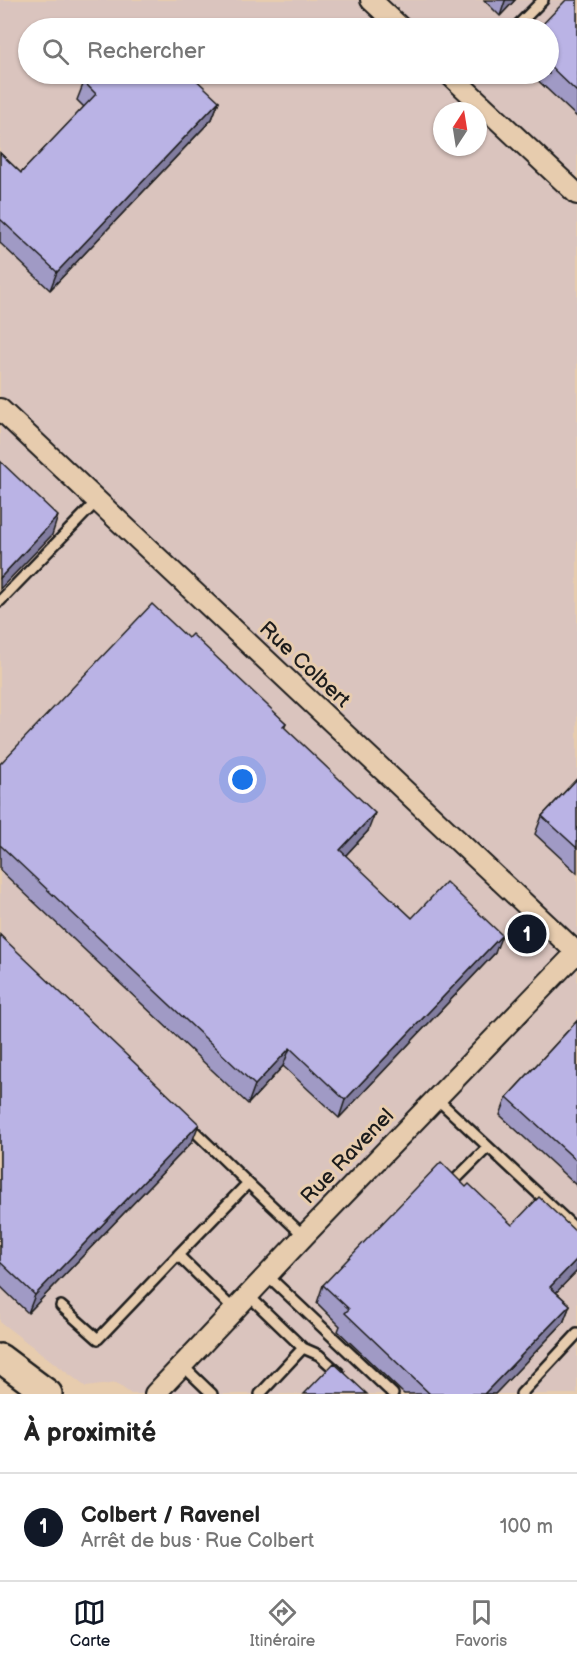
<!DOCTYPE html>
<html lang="fr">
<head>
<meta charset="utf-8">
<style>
  body { margin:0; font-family:"Balsamiq Sans",sans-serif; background:#f2f2f2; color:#222 }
  .compass { position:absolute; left:433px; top:102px; width:54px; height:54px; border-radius:50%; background:#fff; box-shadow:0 2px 4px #0004; rotate:12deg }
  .you { position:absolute; left:243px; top:780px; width:21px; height:21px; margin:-15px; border:4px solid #fff; border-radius:50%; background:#1a73e8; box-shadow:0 0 0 9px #1a73e833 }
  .badge { display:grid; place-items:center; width:39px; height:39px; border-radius:50%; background:#111827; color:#fff; font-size:20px; font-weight:700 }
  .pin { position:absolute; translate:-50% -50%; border:3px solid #fff; box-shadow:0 2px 6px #0006 }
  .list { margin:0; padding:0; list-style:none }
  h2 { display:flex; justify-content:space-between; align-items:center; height:78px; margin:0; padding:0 24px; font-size:26px }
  h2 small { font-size:20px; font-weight:400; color:#767676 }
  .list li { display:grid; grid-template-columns:39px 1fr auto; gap:18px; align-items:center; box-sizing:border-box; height:108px; padding:0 24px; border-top:2px solid #e0e0e0 }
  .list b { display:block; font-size:22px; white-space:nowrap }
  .list p { margin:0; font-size:20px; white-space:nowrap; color:#767676 }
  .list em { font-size:20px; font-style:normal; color:#767676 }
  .icon { flex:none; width:33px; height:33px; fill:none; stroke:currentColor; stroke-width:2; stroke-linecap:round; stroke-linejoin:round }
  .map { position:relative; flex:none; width:577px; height:1394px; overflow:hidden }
  .search { position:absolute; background:#fff; box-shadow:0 2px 4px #0004; left:18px; right:18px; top:18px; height:66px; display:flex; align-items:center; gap:15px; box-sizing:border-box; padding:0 21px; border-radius:33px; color:#767676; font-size:22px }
  .sheet { height:186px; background:#fff }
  nav { display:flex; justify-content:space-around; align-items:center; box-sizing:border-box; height:84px; border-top:2px solid #e0e0e0; background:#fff; font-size:16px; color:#767676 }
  nav a { display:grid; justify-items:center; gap:3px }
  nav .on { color:#111827 }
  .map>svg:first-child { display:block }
  .built { fill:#dac4be; fill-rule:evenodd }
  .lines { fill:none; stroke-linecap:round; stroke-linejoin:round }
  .service-casing { stroke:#1c1c1c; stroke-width:14 }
  .minor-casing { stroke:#1c1c1c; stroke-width:24 }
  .secondary-casing { stroke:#1c1c1c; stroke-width:32 }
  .service { stroke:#e7ccae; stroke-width:9 }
  .minor { stroke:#e7ccae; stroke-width:20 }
  .secondary { stroke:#e7ccae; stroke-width:27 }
  .wall { fill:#a09ac5; stroke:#1c1c1c; stroke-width:1.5 }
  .shaded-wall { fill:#827da0; stroke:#1c1c1c; stroke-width:1.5 }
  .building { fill:#bab3e5; stroke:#1c1c1c; stroke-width:1.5 }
  .labels { text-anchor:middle; stroke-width:6; stroke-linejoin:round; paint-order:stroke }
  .street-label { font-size:21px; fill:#1c1c1c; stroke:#e7ccae }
</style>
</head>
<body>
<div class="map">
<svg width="577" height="1394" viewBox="0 0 577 1394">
  <rect width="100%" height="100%" fill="#e7ccae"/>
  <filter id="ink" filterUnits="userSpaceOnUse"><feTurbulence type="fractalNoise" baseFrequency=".0167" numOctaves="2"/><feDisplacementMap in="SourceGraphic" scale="12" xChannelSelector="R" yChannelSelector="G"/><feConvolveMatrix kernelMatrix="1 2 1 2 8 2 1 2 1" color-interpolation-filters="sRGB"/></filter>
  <g filter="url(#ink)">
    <path class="built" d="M 0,0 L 577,0 L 577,1394 L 131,1394 L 116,1383 L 86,1387 L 0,1322 ZM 28,28 L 548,28 L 548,74 L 28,74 ZM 442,111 L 478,111 L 478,147 L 442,147 Z"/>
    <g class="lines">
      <g class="service-casing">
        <path id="service" d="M 515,28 L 543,0
          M 461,85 L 472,74
          M 0,601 L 97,501
          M 436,1098 L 577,1230
          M 187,1124 L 248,1183
          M 454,1181 L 488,1147
          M 178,1255 L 248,1183 L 304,1236
          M 267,1275 L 393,1394
          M 248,1295 L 303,1348 L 319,1355 L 339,1373
          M 61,1306 L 98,1339 L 178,1255 L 234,1310
          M 182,1365 L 212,1394
          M 260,1394 L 303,1348
          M 521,1394 L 577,1334"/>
      </g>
      <g class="minor-casing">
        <path id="minor" d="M 371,0 L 401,28
          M 449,74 L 577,194
          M 0,409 L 577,953
          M 155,1394 L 304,1236 L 576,953"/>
      </g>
      <g class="secondary-casing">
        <path id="secondary" d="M 0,1358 L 48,1394"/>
      </g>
      <use href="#service" class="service"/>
      <use href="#minor" class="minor"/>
      <use href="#secondary" class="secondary"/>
    </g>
    <path class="wall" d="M 484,0 L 515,0 L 500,16 Z
      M 577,0 L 577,117 L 531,74 L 549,74 L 549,28 Z
      M 84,82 L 219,101 L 212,119 L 50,290 L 0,243 L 0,153 L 21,173 L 84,107 L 77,100 Z
      M 188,638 L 286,723 L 284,728 L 368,831 L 345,856 L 412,918 L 495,953 L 339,1118 L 283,1066 L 248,1104 L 0,870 L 0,764 Z
      M 577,779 L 577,873 L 535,834 L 542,816 Z
      M 0,935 L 192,1142 L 28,1313 L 0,1286 Z
      M 577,1021 L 577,1186 L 500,1115 L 507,1097 Z
      M 466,1187 L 512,1225 L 577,1233 L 577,1271 L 556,1292 L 570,1305 L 563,1323 L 495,1394 L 404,1394 L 338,1331 L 340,1326 L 317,1303 L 323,1285 Z"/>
    <path class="shaded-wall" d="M 506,0 L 515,0 L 500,16 L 505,1 Z
      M 219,101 L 212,119 L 50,290 L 57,272 Z
      M 58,516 L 52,535 L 0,589 L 0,578 Z
      M 375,813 L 368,831 L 333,869 L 340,850 Z
      M 502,935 L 495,953 L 339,1118 L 345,1100 Z
      M 290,1048 L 283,1066 L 248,1104 L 255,1085 Z
      M 199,1124 L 192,1142 L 28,1313 L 35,1295 Z
      M 577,1259 L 577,1271 L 544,1305 L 550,1287 Z
      M 570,1305 L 563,1323 L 495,1394 L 484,1394 Z"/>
    <path class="building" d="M 566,0 L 577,0 L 577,92 L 549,65 L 549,28 L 539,28 Z
      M 138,25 L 142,28 L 134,28 Z
      M 92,74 L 190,74 L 219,101 L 57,272 L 0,219 L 0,153 L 21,173 L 96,94 L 84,82 Z
      M 0,461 L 58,516 L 0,578 Z
      M 152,604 L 188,638 L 192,634 L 286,723 L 283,726 L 375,813 L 340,850 L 412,918 L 446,882 L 502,935 L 345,1100 L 290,1048 L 255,1085 L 0,845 L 0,764 Z
      M 577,779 L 577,848 L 542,816 Z
      M 0,935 L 199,1124 L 35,1295 L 0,1262 Z
      M 577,1021 L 577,1161 L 507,1097 Z
      M 441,1162 L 466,1187 L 469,1184 L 512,1225 L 539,1197 L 577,1233 L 577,1259 L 550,1287 L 570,1305 L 484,1394 L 430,1394 L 345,1313 L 349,1309 L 323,1285 Z
      M 334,1363 L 367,1394 L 304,1394 Z"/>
  </g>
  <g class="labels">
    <g class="street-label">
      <text transform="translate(305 664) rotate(43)" y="7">Rue Colbert</text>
      <text transform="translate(347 1156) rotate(-46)" y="7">Rue Ravenel</text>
    </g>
  </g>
</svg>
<svg class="compass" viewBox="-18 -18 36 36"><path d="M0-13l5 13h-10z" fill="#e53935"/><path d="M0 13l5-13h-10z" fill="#767676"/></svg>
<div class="you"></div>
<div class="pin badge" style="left:527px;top:934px">1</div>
<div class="search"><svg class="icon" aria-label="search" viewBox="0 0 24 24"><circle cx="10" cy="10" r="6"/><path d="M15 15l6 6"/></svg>Rechercher</div>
</div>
<section class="sheet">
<h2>À proximité<small></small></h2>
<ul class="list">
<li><span class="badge">1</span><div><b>Colbert / Ravenel</b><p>Arrêt de bus · Rue Colbert</p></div><em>100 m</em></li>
</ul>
</section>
<nav>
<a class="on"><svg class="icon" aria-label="map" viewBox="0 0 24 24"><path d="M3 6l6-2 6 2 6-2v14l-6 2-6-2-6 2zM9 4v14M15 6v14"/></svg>Carte</a>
<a><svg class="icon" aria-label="directions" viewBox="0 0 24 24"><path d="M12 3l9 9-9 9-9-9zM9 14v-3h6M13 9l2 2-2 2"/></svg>Itinéraire</a>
<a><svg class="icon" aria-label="saved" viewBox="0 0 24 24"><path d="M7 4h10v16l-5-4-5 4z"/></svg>Favoris</a>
</nav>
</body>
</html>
